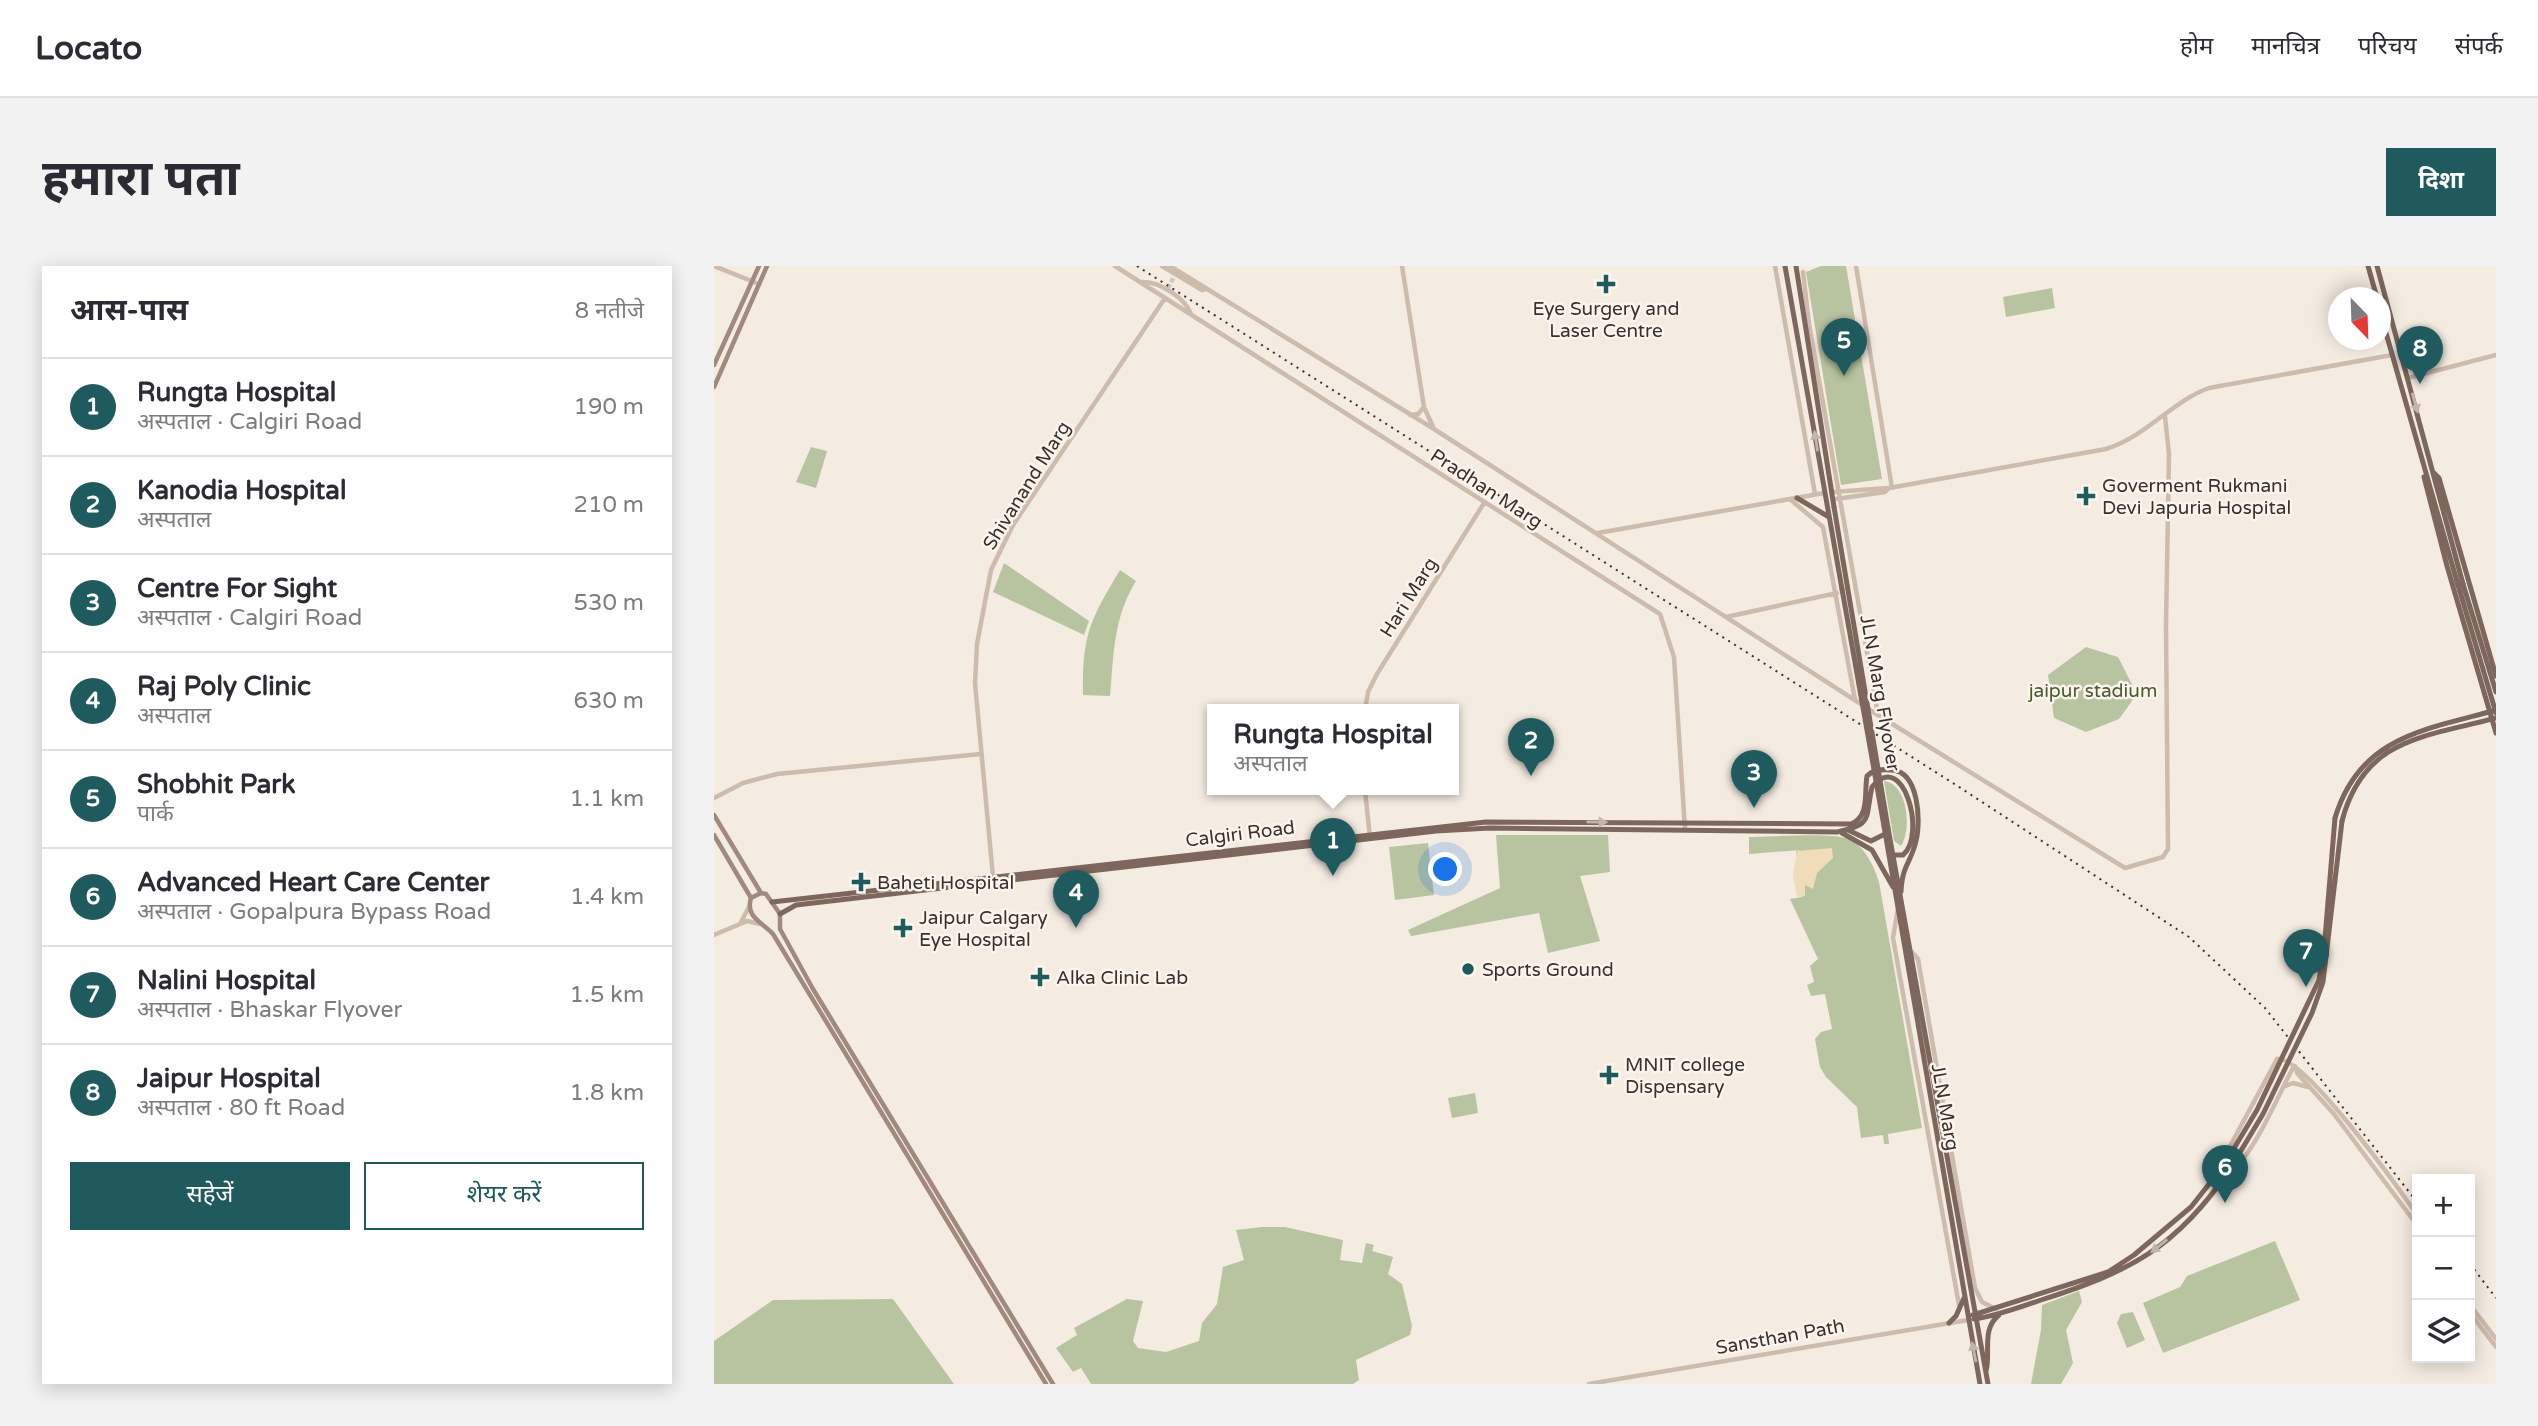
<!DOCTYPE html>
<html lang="hi">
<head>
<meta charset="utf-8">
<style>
  body { margin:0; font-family:"Varela Round","Noto Sans Devanagari",sans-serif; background:#f2f2f3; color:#2b2b33 }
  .controls { position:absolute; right:21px; bottom:21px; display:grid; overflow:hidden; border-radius:0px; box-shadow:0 4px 18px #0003 }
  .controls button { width:63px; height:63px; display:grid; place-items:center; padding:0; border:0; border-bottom:2px solid #e1e1e2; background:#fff; color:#2b2b33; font:35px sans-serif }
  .compass { position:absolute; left:1614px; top:21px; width:63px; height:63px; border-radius:50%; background:#fff; box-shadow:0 4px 18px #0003; rotate:157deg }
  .you { position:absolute; left:732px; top:604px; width:24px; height:24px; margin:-18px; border:5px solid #fff; border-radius:50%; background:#1a73e8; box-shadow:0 0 0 10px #1a73e833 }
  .badge { display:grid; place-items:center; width:46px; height:46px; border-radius:50%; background:#1f5a5e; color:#fff; font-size:23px; font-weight:700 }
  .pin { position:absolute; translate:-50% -58px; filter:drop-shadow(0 2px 4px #0008) }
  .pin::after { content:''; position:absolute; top:37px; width:24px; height:21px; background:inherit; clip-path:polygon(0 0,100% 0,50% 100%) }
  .popup { position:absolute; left:493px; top:438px; width:252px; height:91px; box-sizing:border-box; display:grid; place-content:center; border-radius:0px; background:#fff; filter:drop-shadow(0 2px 5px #0005); font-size:23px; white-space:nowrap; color:#7c7c81 }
  .popup b { font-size:26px; color:#2b2b33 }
  .popup::after { content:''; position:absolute; left:50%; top:100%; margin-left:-14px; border:14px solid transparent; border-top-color:#fff }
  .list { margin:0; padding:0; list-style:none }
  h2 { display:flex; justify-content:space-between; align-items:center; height:91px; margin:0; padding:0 28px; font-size:30px }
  h2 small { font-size:23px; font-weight:400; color:#7c7c81 }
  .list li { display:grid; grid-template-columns:46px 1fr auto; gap:21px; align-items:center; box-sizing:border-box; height:98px; padding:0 28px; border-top:2px solid #e1e1e2 }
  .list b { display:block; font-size:26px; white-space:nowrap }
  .list p { margin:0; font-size:23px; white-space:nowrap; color:#7c7c81 }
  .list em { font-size:23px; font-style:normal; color:#7c7c81 }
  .actions { display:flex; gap:14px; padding:21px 28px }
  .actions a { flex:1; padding:16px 0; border:2px solid #1f5a5e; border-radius:0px; text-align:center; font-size:24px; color:#1f5a5e }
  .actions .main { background:#1f5a5e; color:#fff }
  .icon { flex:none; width:38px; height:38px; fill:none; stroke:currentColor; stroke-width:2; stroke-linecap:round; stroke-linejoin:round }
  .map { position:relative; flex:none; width:1782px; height:1118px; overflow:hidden; border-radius:0px }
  header { display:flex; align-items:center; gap:42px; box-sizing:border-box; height:98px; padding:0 35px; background:#fff; border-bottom:2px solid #e1e1e2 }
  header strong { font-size:33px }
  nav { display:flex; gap:38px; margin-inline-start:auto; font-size:24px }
  .intro { display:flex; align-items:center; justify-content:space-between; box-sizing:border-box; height:168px; padding:0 42px }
  h1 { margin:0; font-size:49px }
  .button { padding:18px 32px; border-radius:0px; background:#1f5a5e; color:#fff; font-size:24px; font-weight:700 }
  main { display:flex; gap:42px; padding:0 42px }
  aside { flex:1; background:#fff; border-radius:0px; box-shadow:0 4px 18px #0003 }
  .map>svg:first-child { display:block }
  .green { fill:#b8c4a0 }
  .sand { fill:#efdcb8 }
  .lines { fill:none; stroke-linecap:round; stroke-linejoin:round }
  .tertiary-tunnel { stroke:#cfc6bd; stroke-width:4.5; stroke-dasharray:4.5 2; stroke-linecap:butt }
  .tertiary { stroke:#cdbbac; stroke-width:4.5 }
  .secondary { stroke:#a18a7d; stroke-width:4.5 }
  .primary { stroke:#7d675c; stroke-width:5 }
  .rail { stroke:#3b302b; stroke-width:2; stroke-dasharray:2 5; stroke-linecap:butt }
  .primary-bridge { stroke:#7d675c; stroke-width:5 }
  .oneway { fill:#c2b5ac }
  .poi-dot { fill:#1f5a5e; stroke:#fbf5ee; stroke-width:2.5 }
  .labels { text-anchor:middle; stroke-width:5; stroke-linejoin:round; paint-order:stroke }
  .poi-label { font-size:19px; fill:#3b302b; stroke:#fbf5ee; text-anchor:start }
  .street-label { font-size:19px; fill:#3b302b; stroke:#fbf5ee }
  .park-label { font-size:19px; fill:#4a5a2e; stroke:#fbf5ee }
</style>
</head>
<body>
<header>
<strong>Locato</strong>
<nav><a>होम</a><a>मानचित्र</a><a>परिचय</a><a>संपर्क</a></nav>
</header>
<div class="intro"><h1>हमारा पता</h1><a class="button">दिशा</a></div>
<main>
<aside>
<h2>आस-पास<small>8 नतीजे</small></h2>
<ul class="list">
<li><span class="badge">1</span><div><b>Rungta Hospital</b><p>अस्पताल · Calgiri Road</p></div><em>190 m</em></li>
<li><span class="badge">2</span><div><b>Kanodia Hospital</b><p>अस्पताल</p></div><em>210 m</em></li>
<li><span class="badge">3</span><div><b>Centre For Sight</b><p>अस्पताल · Calgiri Road</p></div><em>530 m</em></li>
<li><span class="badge">4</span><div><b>Raj Poly Clinic</b><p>अस्पताल</p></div><em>630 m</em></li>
<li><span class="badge">5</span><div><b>Shobhit Park</b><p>पार्क</p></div><em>1.1 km</em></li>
<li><span class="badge">6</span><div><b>Advanced Heart Care Center</b><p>अस्पताल · Gopalpura Bypass Road</p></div><em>1.4 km</em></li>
<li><span class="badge">7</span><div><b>Nalini Hospital</b><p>अस्पताल · Bhaskar Flyover</p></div><em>1.5 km</em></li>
<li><span class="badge">8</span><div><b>Jaipur Hospital</b><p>अस्पताल · 80 ft Road</p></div><em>1.8 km</em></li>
</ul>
<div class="actions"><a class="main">सहेजें</a><a>शेयर करें</a></div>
</aside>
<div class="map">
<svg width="1782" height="1118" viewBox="0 0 1782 1118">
  <rect width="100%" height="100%" fill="#f4ebe1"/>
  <path class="green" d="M 1107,0 L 1132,0 L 1168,213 L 1127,219 L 1092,6 Z
    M 1338,22 L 1341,42 L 1292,51 L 1289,31 Z
    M 97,181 L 113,185 L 102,222 L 82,216 Z
    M 290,297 L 375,355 L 370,369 L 279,326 Z
    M 406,304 L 422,315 C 399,353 400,387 396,430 L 369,429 C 368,369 376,354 406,304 Z
    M 1372,381 L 1404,391 L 1423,428 L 1405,453 L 1372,466 L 1340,452 L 1334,409 Z
    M 1170,515 C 1194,518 1198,563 1187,580 L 1180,575 Z
    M 782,569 L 894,569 L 896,606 L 866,610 L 886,675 L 834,687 L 825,647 L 697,670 L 694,664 L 786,622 Z
    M 1035,571 C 1057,571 1117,566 1134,573 C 1151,580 1160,600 1165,616 L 1208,862 L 1174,868 L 1175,878 L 1170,878 L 1169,869 L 1147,872 L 1143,841 L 1112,811 L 1106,801 L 1101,773 L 1107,766 L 1118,763 L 1111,728 L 1097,730 L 1093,719 L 1100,716 L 1096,700 L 1104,693 L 1076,633 L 1088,631 L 1082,585 L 1087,584 L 1035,588 Z
    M 714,577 L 720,629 L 681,634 L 675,581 Z
    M 761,827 L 764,847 L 738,852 L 734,832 Z
    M 548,961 L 571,961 L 629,974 L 626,994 L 648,997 L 652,977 L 660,979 L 658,985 L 679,991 L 674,1008 L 688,1018 L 698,1060 L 696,1069 L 642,1094 L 645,1114 L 639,1118 L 377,1118 L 367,1102 L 359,1106 L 342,1082 L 363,1069 L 360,1062 L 413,1033 L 429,1035 L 419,1075 L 424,1082 L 452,1086 L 485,1075 L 488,1057 L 503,1038 L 509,1001 L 530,994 L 522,964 Z
    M 1561,975 L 1586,1034 L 1449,1087 L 1429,1037 L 1466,1021 L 1473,1010 Z
    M 1365,1025 L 1368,1036 L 1352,1064 L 1359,1097 L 1347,1118 L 1317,1118 L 1327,1064 L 1328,1039 Z
    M 179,1033 L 240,1118 L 0,1118 L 0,1075 L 59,1034 Z
    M 1419,1046 L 1431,1074 L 1413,1082 L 1403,1057 L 1407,1048 Z"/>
  <path class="sand" d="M 1118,582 L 1119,592 L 1103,607 L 1099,623 L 1091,619 L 1091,630 L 1083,631 L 1079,610 L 1083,585 Z"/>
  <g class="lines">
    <path class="tertiary-tunnel" d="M 454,22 L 460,11"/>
    <path class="tertiary" d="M 0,0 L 45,18
      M 401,0 L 946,348 L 960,391 L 971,564
      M 448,0 L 488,24 L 493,23
      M 456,0 L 720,163
      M 688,0 L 710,141 L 720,163 L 1167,451 L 1411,602 L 1449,591 L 1454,583 L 1452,359 L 1455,188 L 1451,151
      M 1061,0 L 1101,228
      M 1142,0 L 1178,222
      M 1089,6 L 1095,58 L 1164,448
      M 428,16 C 445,15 471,32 477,48
      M 1694,112 L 1782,89
      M 696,149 L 704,148 L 710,141
      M 1118,226 L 1175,222 L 1392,183 C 1432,171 1458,135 1495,122 L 1678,89
      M 1122,233 L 1171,226 L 1174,223
      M 1077,234 L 1109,261 L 1141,434
      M 884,267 L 1110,227
      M 1012,351 L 1123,327
      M 651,444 L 654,426 L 663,408 L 770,237
      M 651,524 L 656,572
      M 0,532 L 29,517 L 63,508 L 267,488
      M 279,611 L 261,417 L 263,378 L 277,304 L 299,259 L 451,32
      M 1184,642 L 1179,672 L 1245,1039
      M 27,656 L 35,641
      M 0,669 L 33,655 L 46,658
      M 1197,685 L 1204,693 L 1261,1022 L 1268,1036 L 1282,1043
      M 1581,800 L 1583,807 L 1620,848 L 1703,959
      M 1569,821 L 1579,817 L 1594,821
      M 1501,908 L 1563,793 C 1589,788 1686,924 1703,949
      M 1512,911 C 1541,888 1562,833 1580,800
      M 1756,1039 L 1782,1073
      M 1756,1047 L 1782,1081
      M 875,1118 L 1254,1054"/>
    <path class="secondary" d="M 0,99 L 45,0
      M 0,121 L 53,0
      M 0,549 L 47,627 L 52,628 L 66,648 L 66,663 L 99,723 L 339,1118
      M 0,569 L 37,632
      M 47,627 L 37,632 C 31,651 48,656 59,668 L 332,1118"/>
    <path class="primary" d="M 1071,0 L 1128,323
      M 1082,0 L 1120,241
      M 1654,0 L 1663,32
      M 1663,0 L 1749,318
      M 1666,46 L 1744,319
      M 1720,207 L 1725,212 L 1782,410
      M 1710,211 L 1733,300 L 1782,467
      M 1083,232 L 1115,251
      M 1621,552 C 1645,472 1708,464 1779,445
      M 1628,555 C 1650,471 1712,471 1782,452
      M 1170,560 L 1266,1118
      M 1174,562 L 1274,1118
      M 1134,564 L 1157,575 L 1171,568
      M 1128,567 L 1158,584 L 1179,621
      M 58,636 L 772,556 L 1137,558 C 1156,550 1150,527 1153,510 C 1160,503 1169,503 1178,504 C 1205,506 1207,555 1202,575 C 1197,597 1188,599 1187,626
      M 66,648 L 82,639 L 722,565 L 776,562 L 1123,566 C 1160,559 1151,551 1158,521 C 1189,482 1213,569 1189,589 L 1178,589
      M 1259,1049 L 1394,1006 L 1420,989 L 1477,941 L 1510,899
      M 1260,1053 C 1283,1050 1306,1041 1327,1034 C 1415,1006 1463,982 1516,903
      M 1235,1057 L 1242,1050 L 1250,1032
      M 1272,1105 C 1277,1087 1267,1063 1285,1049"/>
    <path class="rail" d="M 423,0 L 1242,519 L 1475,671 L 1551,742 L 1703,936
      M 1756,998 L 1782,1032"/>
    <path class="primary-bridge" d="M 1120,241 L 1174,562
      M 1749,318 L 1782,426
      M 1744,319 L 1782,447
      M 1128,323 L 1170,560
      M 1510,899 L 1543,844 L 1605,714 L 1610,684 L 1621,552
      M 1516,903 L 1549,848 L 1598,747 L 1609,716 L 1628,555"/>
  </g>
  <defs><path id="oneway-solid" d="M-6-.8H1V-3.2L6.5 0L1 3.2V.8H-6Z" transform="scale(1.75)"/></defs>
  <g class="oneway">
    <use href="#oneway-solid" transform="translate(1701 137) rotate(74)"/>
    <use href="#oneway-solid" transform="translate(1102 175) rotate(-99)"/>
    <use href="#oneway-solid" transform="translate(883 556) rotate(1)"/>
    <use href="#oneway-solid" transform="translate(1445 980) rotate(141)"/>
    <use href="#oneway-solid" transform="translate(1260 1086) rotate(-101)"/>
  </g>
  <g class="poi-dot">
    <path d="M888.5 7.5h7v7h7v7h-7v7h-7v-7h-7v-7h7z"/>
    <path d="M1368.5 219.5h7v7h7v7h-7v7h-7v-7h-7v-7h7z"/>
    <path d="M143.5 605.5h7v7h7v7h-7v7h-7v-7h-7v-7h7z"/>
    <path d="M185.5 651.5h7v7h7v7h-7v7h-7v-7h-7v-7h7z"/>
    <circle cx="754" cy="703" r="7"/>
    <path d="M322.5 700.5h7v7h7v7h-7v7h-7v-7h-7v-7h7z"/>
    <path d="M891.5 798.5h7v7h7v7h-7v7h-7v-7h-7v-7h7z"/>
  </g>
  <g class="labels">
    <g class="poi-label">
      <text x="892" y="49" text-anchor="middle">Eye Surgery and<tspan x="892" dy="22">Laser Centre</tspan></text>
      <text x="1388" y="226">Goverment Rukmani<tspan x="1388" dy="22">Devi Japuria Hospital</tspan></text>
      <text x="163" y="623">Baheti Hospital</text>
      <text x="205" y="658">Jaipur Calgary<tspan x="205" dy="22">Eye Hospital</tspan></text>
      <text x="768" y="710">Sports Ground</text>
      <text x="342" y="718">Alka Clinic Lab</text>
      <text x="911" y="805">MNIT college<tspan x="911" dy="22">Dispensary</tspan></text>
    </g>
    <g class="street-label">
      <text transform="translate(312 219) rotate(-58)" y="7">Shivanand Marg</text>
      <text transform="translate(773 222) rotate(33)" y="7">Pradhan Marg</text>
      <text transform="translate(694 331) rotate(-58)" y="7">Hari Marg</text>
      <text transform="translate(1167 427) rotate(80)" y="7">JLN Marg Flyover</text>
      <text transform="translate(526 567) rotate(-7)" y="7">Calgiri Road</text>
      <text transform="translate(1232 841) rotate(80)" y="7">JLN Marg</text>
      <text transform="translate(1066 1070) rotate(-10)" y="7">Sansthan Path</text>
    </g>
    <g class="park-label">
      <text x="1379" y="431">jaipur stadium</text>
    </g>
  </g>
</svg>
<div class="controls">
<button>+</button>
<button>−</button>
<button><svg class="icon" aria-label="layers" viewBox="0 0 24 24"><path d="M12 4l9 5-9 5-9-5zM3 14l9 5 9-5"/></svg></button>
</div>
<svg class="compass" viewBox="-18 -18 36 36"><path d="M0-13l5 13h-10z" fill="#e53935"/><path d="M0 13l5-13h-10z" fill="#7c7c81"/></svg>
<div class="you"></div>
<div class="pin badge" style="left:619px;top:610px">1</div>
<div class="popup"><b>Rungta Hospital</b>अस्पताल</div>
<div class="pin badge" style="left:817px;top:510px">2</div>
<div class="pin badge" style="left:1040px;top:542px">3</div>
<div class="pin badge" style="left:362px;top:662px">4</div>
<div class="pin badge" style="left:1130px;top:110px">5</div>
<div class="pin badge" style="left:1511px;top:937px">6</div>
<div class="pin badge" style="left:1592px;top:721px">7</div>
<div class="pin badge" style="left:1706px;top:118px">8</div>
</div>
</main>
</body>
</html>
